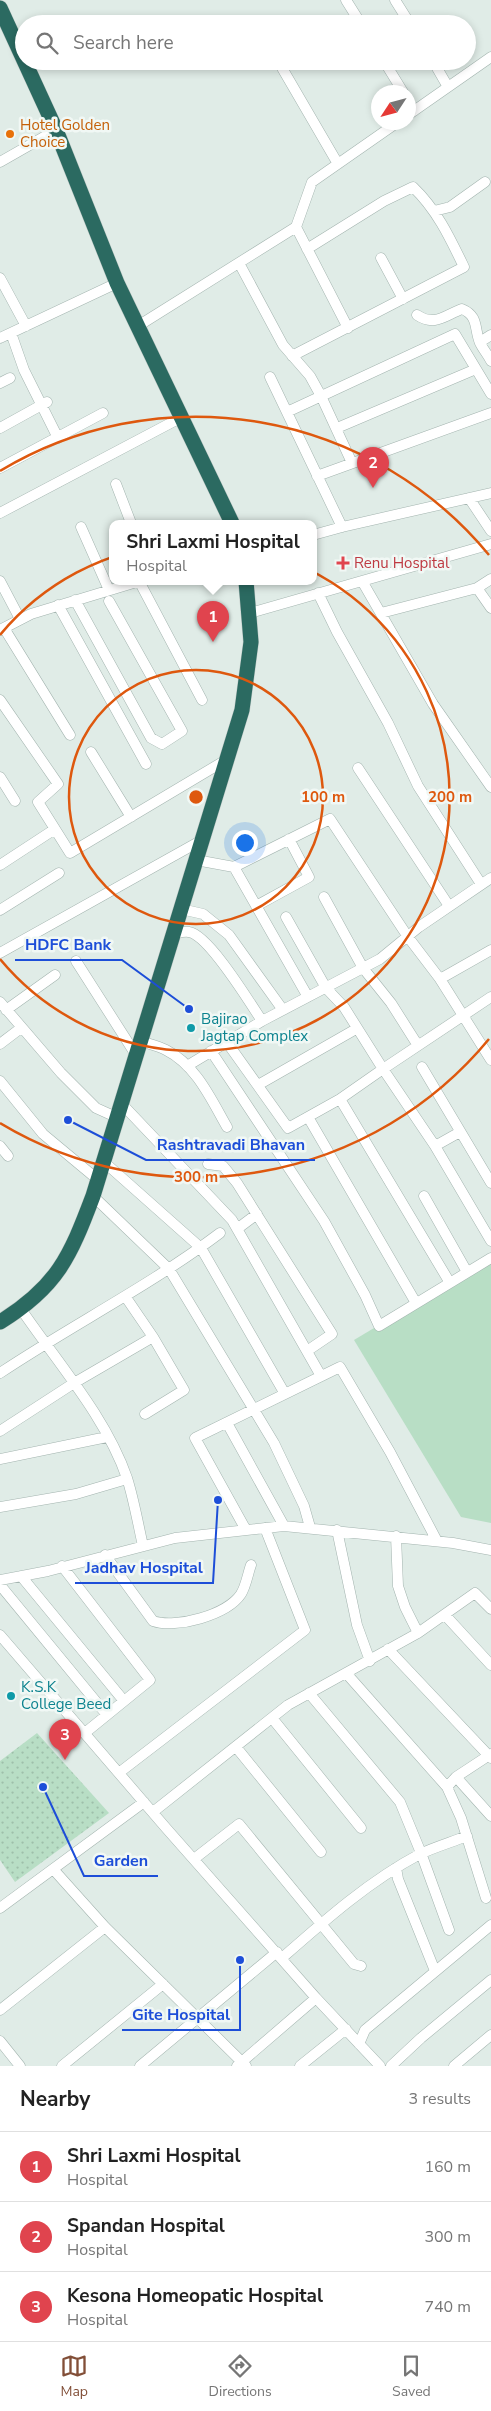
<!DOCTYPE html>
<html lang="en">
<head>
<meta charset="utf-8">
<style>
  body { margin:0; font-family:"Nunito Sans",sans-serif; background:#f2f2f2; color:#222 }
  .compass { position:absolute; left:371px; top:85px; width:45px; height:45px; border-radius:50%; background:#fff; box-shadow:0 2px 8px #0003; rotate:234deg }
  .you { position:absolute; left:244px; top:842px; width:18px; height:18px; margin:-12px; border:4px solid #fff; border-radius:50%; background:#1a73e8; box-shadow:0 0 0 8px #1a73e833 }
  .badge { display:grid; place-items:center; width:32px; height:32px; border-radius:50%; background:#824f38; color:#fff; font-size:16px; font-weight:700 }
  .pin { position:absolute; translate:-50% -41px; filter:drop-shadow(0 1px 2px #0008) }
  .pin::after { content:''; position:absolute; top:26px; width:18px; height:15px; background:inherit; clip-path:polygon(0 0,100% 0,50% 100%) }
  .popup { position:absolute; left:109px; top:520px; width:208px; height:65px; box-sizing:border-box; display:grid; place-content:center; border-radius:10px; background:#fff; filter:drop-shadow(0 1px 4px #0005); font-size:16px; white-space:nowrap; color:#767676 }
  .popup b { font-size:19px; color:#222 }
  .popup::after { content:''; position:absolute; left:50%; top:100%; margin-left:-10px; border:10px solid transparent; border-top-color:#fff }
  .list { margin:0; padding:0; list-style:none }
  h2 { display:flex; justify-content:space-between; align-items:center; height:65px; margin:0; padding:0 20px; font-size:21px }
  h2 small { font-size:16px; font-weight:400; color:#767676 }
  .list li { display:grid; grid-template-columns:32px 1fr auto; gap:15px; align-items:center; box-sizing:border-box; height:70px; padding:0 20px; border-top:1px solid #e0e0e0 }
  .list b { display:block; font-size:19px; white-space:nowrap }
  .list p { margin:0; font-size:16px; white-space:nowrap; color:#767676 }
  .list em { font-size:16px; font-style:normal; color:#767676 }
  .icon { flex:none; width:28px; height:28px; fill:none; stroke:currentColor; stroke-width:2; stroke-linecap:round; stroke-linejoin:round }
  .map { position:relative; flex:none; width:491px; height:2066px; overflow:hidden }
  .search { position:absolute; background:#fff; box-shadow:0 2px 8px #0003; left:15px; right:15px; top:15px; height:55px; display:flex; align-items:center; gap:12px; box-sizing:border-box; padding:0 18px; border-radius:28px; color:#767676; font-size:19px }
  .sheet { height:275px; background:#fff }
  nav { display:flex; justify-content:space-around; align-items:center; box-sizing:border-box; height:70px; border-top:1px solid #e0e0e0; background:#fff; font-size:14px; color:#767676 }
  nav a { display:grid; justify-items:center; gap:2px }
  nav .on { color:#824f38 }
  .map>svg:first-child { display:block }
  .grass { fill:#b8dec5 }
  .garden { fill:url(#garden-dots) }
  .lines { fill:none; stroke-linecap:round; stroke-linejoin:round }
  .minor-casing { stroke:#a3b4af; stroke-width:11 }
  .highway-casing { stroke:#c1c9c7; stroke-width:16 }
  .minor { stroke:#fff; stroke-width:10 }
  .highway { stroke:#2b6a61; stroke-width:15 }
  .ring { fill:none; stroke:#de580e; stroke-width:2.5 }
  .food-dot { fill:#e8710a; stroke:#f1f8f5; stroke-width:2 }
  .health-dot { fill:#e0444e; stroke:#f1f8f5; stroke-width:2 }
  .culture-dot { fill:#0f9aa8; stroke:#f1f8f5; stroke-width:2 }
  .labels { text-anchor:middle; stroke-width:5; stroke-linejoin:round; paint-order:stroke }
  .food-label { font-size:15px; fill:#c56008; stroke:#f1f8f5; text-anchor:start }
  .health-label { font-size:15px; fill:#be3a42; stroke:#f1f8f5; text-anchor:start }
  .culture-label { font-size:15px; fill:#0d838f; stroke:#f1f8f5; text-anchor:start }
  .centre { fill:#de580e; stroke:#f1f8f5; stroke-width:2.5 }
  .ring-label { font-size:15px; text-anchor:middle; font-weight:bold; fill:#de580e; stroke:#f1f8f5; stroke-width:5; stroke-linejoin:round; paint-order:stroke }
  .leader { fill:none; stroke:#1d4ed8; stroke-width:2 }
  .callout-dot { fill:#1d4ed8; stroke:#f1f8f5; stroke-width:2 }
  .callout-label { font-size:16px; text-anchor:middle; font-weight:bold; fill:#1d4ed8; stroke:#f1f8f5; stroke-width:5; stroke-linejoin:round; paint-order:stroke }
</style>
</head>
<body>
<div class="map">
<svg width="491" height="2066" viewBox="0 0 491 2066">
  <defs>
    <pattern id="garden-dots" width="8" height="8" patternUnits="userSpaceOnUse" patternTransform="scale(1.25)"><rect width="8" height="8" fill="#b8dec5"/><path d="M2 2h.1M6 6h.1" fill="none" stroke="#9ebfaa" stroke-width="1.8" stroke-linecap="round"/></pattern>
  </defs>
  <rect width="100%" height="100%" fill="#e0ece7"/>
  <path class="grass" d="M 491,1258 L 491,1523 L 461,1517 L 354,1340 Z"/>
  <path class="garden" d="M 37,1733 L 109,1813 L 15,1882 L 0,1860 L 0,1761 Z"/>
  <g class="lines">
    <g class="minor-casing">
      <path id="minor" d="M 346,0 L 361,24
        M 395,0 L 410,24
        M 278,61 L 338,164
        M 384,61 L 403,92
        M 433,61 L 448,87
        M 408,101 L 414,111
        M 408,115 L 491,57
        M 0,162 L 56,130
        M 434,211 L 450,207 L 485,182
        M 296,227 L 348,328
        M 381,258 L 403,299
        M 239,263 L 283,345 L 310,376 L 321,396 L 352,463
        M 0,278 L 26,326
        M 417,315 C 435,327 445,315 462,309 C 479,316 474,329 480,343 C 483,349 488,355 491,361
        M 138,326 L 296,227 L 312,182 L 398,122
        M 11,333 L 24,370 L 58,438
        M 0,338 L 117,283
        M 480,342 L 491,335
        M 292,356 L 464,267 C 450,238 437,210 413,187 L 384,201 L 307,249
        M 270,377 L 342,527
        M 0,383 L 10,378
        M 287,412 L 455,334 L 491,394
        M 0,428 L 47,402
        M 337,428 L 476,369
        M 0,468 L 103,413
        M 317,476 L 491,413
        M 116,484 L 131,523
        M 469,498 L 491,531
        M 0,513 L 182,417
        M 81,527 L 109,590
        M 313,535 L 342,527 L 491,493
        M 0,581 L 20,619
        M 139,581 L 202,700
        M 362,581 L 433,704 L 491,787
        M 477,588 L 491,608
        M 318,593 L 337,632 L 388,723 L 418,786 L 481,884
        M 75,600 L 151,738 L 162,744 L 182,731 L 109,601
        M 58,605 L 146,764
        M 250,613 L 491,544
        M 381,613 L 477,588 L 491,579
        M 4,628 L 70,735
        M 0,630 L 31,614 L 140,581
        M 0,700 L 58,784 L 38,802 L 70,853 L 226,760
        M 91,752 L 131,817
        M 358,768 L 449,906
        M 0,777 L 15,801
        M 196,860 L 234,867
        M 0,865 L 55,829
        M 324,897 L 363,968 L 391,1003 L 417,1044
        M 256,906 L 309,877 L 289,839
        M 181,909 L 203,914 L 229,935 L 283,1010
        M 0,910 L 59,873
        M 286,917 L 326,988 L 344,1007 L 383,1069 L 491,997
        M 173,934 C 178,933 184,931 189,932 C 209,935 250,1003 262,1021
        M 0,953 L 202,840
        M 76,961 L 136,1055
        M 440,979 L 491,950
        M 308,997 L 234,867 L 330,819 L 408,937 L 440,979 L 491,1060
        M 0,1002 L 61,1073 L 96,1108 L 116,1117
        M 6,1010 L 55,975
        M 140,1041 C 149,1044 158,1046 166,1050 C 196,1065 211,1099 227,1127
        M 226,1041 L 288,1128 L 340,1099 L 383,1069 L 435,1146 L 460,1132
        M 0,1044 L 21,1028
        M 211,1051 L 324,1221 L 365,1295 L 379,1326 L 491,1258
        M 187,1066 L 262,1021 L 380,959 L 419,927 L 491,878
        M 422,1067 L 491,1183
        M 0,1081 L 43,1134 L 97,1179
        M 258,1085 L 356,1029
        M 340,1099 L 450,1283
        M 121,1103 L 232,1220 L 321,1376
        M 308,1117 L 416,1303
        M 0,1146 L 8,1156
        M 435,1146 L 491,1241
        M 103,1161 L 201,1248 L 285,1394
        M 208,1164 L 223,1166 L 237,1183 L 332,1334 L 307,1351
        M 93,1196 L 169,1269 L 274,1443 L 304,1506 L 310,1527
        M 424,1196 L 467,1272
        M 237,1229 L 257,1214
        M 125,1296 L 153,1337
        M 21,1309 C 57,1362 106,1417 127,1478 C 134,1500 138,1524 143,1546
        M 0,1373 C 72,1325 151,1285 220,1233
        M 227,1423 L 284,1526
        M 0,1431 L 74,1383 L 153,1337 L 184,1390 L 145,1414
        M 0,1459 L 107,1437
        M 0,1507 L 76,1494 L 127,1479
        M 246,1530 L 195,1438 L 340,1367 L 390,1452 L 437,1541
        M 337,1530 L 357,1625 L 370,1661
        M 396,1536 L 398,1586 L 405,1607 L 418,1633
        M 105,1555 L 153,1621 C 176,1629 227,1615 241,1594 C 246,1586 248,1573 251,1565
        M 62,1566 L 150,1680 L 86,1732
        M 21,1576 L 124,1701
        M 0,1580 L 48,1571 L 175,1538 L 284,1526 L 453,1543 L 491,1550
        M 0,1585 L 107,1715
        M 445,1615 L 491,1665
        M 0,1635 L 166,1828 L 316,1998 L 380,2066
        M 388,1649 L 491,1758
        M 346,1673 L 447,1787 L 461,1818 L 486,1898
        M 309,1693 L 400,1802 L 421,1853 L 449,1930
        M 272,1718 L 361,1828
        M 236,1747 L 321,1852
        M 120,1772 L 305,1630 L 265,1528
        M 456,1777 L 491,1816
        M 447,1787 L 456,1777 L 491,1754
        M 153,1812 L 288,1705 L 418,1633 L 475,1593 L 491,1609
        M 194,1859 L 239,1824 L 354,1964 L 361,1966
        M 396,1868 L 398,1879 L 435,1971
        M 53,1869 L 105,1927 L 246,2066
        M 0,1908 L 144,1802
        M 282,1958 C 324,1921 369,1881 420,1854 C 435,1847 452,1842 467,1836
        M 0,2010 L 105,1927
        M 0,2041 L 20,2066
        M 359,2044 L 365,2030 L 491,1925
        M 62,2066 L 163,1984
        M 140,2066 L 277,1952
        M 237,2066 L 316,1998
        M 300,2066 L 346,2029
        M 391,2066 L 421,2038 L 491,1980
        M 454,2066 L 491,2035"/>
    </g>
    <g class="highway-casing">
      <path id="highway" d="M 0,8 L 56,130 L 117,283 L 232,523
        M 0,1322 C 57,1287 70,1257 93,1196 L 242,710 L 251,642 L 246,581"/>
    </g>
    <use href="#minor" class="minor"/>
    <use href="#highway" class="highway"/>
  </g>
  <g class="ring">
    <circle cx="196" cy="797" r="127"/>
    <path d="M0 635A254 254 0 1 1 0 959"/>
    <path d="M489 1039A380 380 0 0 1 0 1123M0 471A380 380 0 0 1 489 555"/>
  </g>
  <circle class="food-dot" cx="10" cy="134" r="5"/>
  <path class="health-dot" d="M340.5 555.5h5v5h5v5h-5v5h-5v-5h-5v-5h5z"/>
  <g class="culture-dot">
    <circle cx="191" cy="1028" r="5"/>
    <circle cx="11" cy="1696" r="5"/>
  </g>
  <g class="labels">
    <g class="food-label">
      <text x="20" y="130">Hotel Golden<tspan x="20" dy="17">Choice</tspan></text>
    </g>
    <g class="health-label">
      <text x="354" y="568">Renu Hospital</text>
    </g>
    <g class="culture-label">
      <text x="201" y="1024">Bajirao<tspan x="201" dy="17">Jagtap Complex</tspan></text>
      <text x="21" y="1692">K.S.K<tspan x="21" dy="17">College Beed</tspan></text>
    </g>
  </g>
  <circle cx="196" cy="797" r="8" class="centre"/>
  <g class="ring-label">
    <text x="323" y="802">100 m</text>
    <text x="450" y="802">200 m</text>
    <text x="196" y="1182">300 m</text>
  </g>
  <path class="leader" d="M189 1009L122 960H15M68 1120L146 1160H315M218 1500L213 1583H75M43 1787L84 1876H158M240 1960L240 2030H122"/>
  <g class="callout-dot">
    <circle cx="189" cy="1009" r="5"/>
    <circle cx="68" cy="1120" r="5"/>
    <circle cx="218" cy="1500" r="5"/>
    <circle cx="43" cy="1787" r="5"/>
    <circle cx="240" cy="1960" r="5"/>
  </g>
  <g class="callout-label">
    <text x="68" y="950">HDFC Bank</text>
    <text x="231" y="1150">Rashtravadi Bhavan</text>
    <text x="144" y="1573">Jadhav Hospital</text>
    <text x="121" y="1866">Garden</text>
    <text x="181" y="2020">Gite Hospital</text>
  </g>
</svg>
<svg class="compass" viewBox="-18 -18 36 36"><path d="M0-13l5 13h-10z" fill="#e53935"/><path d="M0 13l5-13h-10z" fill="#767676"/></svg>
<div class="you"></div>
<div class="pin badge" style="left:213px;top:642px;background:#e0444e">1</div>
<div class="popup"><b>Shri Laxmi Hospital</b>Hospital</div>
<div class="pin badge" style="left:373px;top:488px;background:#e0444e">2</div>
<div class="pin badge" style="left:65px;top:1760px;background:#e0444e">3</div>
<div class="search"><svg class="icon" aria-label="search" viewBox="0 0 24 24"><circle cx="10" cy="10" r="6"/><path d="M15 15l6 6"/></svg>Search here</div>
</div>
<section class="sheet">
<h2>Nearby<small>3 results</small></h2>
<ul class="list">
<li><span class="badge" style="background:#e0444e">1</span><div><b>Shri Laxmi Hospital</b><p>Hospital</p></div><em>160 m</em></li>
<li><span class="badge" style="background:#e0444e">2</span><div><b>Spandan Hospital</b><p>Hospital</p></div><em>300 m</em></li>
<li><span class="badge" style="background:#e0444e">3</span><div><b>Kesona Homeopatic Hospital</b><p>Hospital</p></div><em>740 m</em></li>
</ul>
</section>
<nav>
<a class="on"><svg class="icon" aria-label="map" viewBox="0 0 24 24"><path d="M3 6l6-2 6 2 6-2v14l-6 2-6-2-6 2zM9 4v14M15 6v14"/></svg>Map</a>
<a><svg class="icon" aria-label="directions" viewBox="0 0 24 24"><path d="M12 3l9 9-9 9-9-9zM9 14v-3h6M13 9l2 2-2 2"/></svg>Directions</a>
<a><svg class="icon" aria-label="saved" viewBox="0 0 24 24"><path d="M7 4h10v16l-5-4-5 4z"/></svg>Saved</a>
</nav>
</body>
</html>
